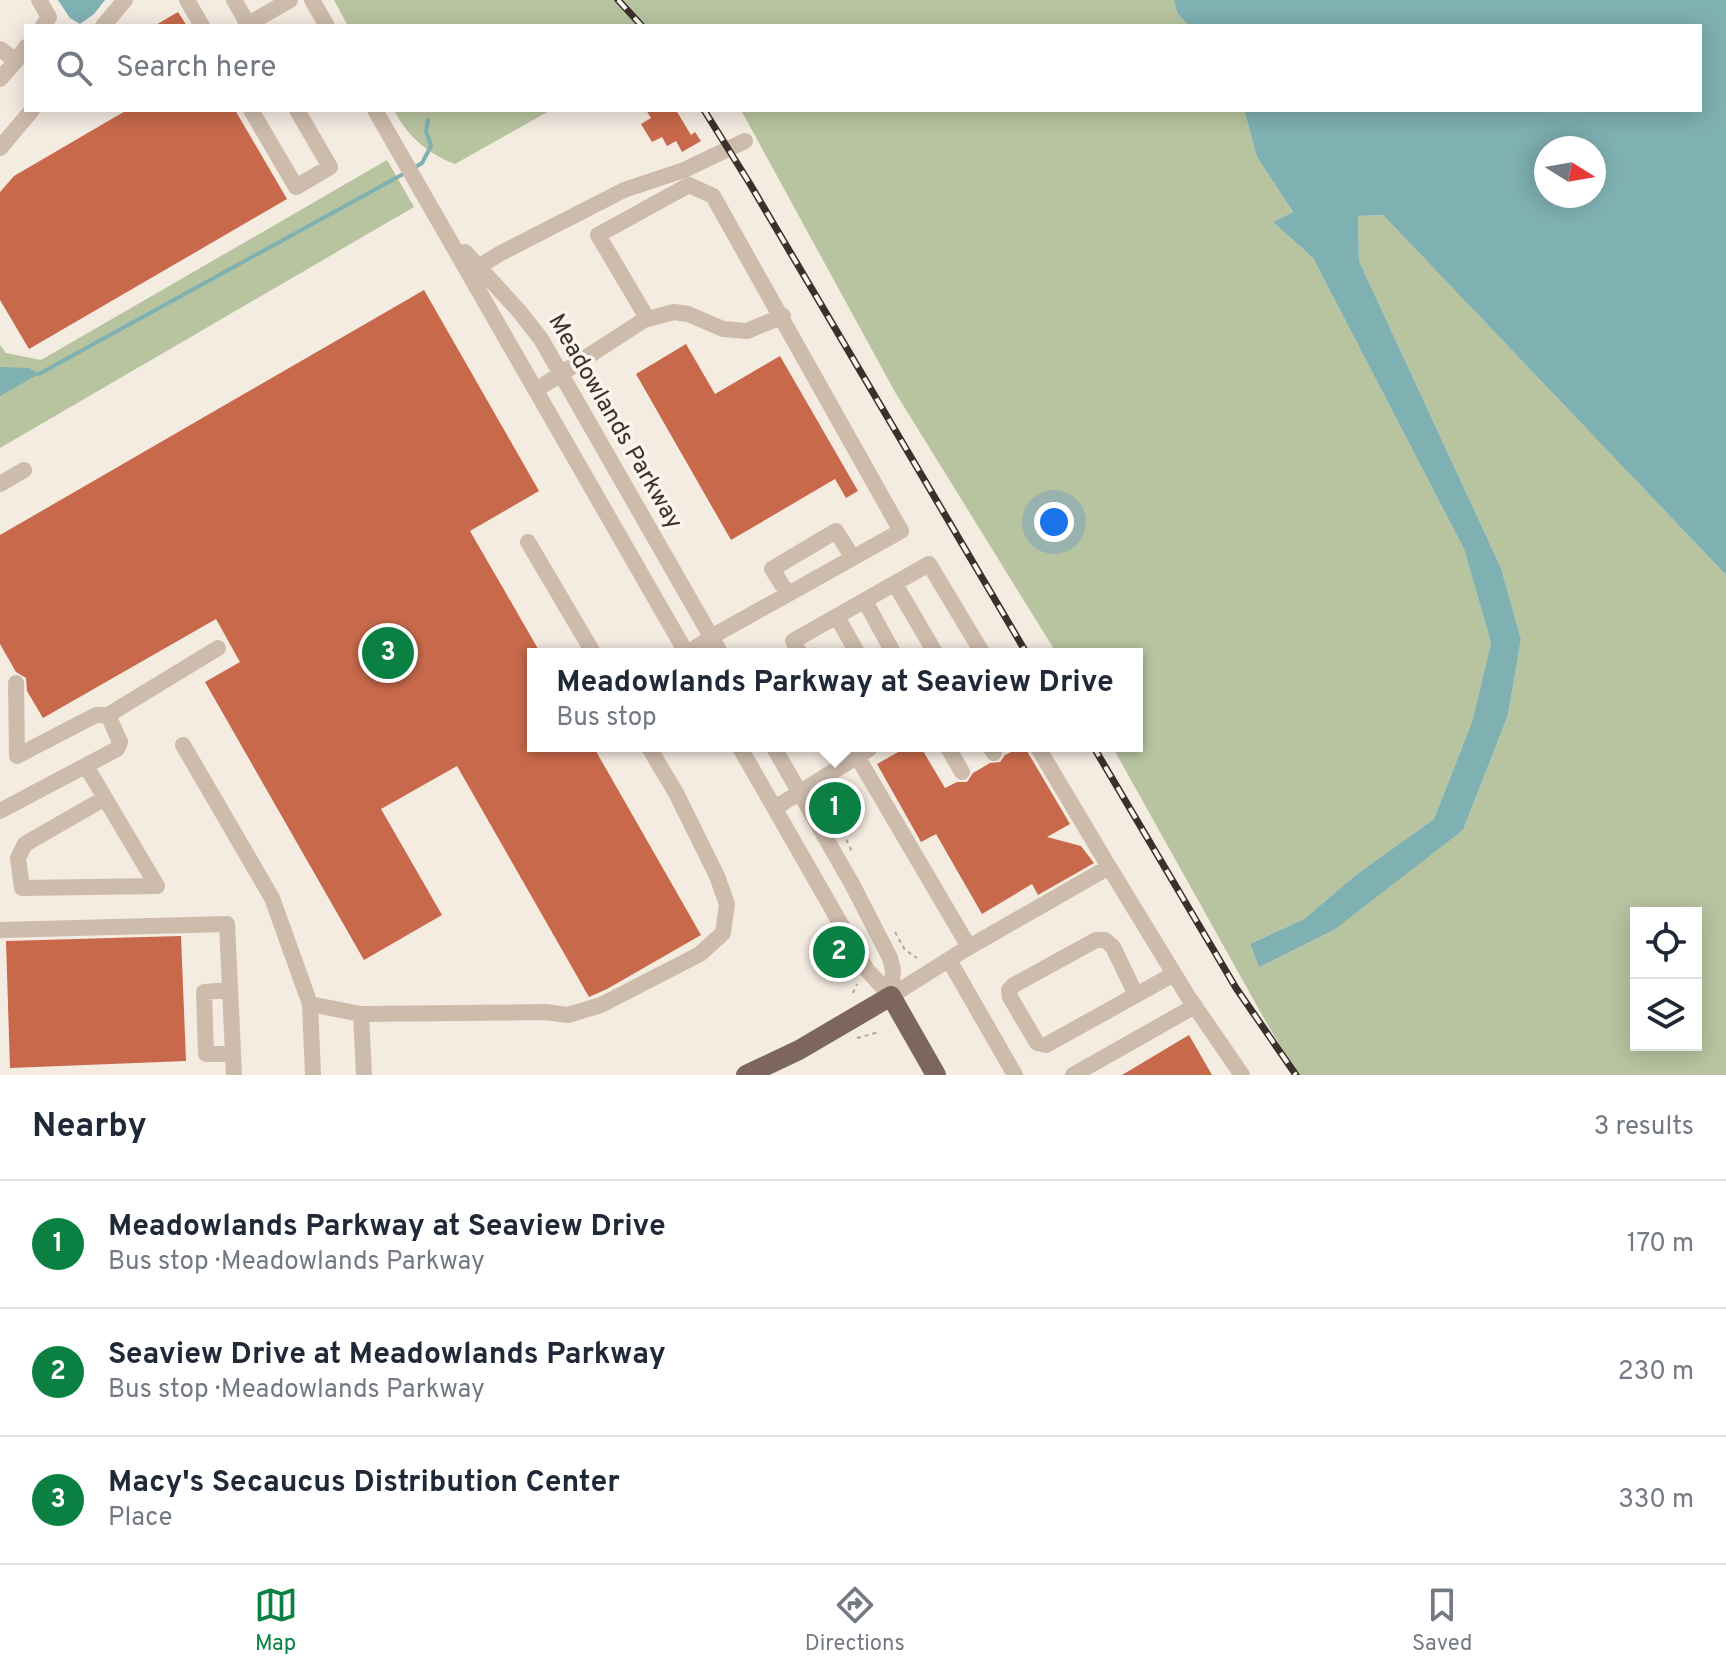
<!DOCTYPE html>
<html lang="en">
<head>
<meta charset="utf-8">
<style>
  body { margin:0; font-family:Overpass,sans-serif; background:#f2f2f3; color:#1f2937 }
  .controls { position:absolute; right:24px; bottom:24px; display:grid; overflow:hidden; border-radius:0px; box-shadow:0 4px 20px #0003 }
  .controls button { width:72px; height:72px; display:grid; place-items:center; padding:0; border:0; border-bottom:2px solid #e0e1e3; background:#fff; color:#1f2937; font:40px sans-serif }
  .compass { position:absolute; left:1534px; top:136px; width:72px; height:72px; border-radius:50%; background:#fff; box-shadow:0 4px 20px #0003; rotate:101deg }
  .you { position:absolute; left:1054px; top:522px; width:28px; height:28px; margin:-20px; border:6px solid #fff; border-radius:50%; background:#1a73e8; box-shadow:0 0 0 12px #1a73e833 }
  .badge { display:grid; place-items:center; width:52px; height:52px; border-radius:50%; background:#0b8043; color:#fff; font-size:26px; font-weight:700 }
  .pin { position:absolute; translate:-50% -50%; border:4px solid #fff; box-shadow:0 2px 8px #0006 }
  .popup { position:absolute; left:527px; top:648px; width:616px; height:104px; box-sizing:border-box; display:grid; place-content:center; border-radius:0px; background:#fff; filter:drop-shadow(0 2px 6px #0005); font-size:26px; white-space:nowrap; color:#747a83 }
  .popup b { font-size:30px; color:#1f2937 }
  .popup::after { content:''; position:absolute; left:50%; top:100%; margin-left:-16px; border:16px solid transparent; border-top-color:#fff }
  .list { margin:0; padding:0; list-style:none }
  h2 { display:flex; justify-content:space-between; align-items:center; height:104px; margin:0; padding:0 32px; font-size:34px }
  h2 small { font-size:26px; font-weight:400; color:#747a83 }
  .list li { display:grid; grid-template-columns:52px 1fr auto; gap:24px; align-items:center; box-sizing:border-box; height:128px; padding:0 32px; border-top:2px solid #e0e1e3 }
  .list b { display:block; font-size:30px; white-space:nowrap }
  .list p { margin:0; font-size:26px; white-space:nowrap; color:#747a83 }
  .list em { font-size:26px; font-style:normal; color:#747a83 }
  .icon { flex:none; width:44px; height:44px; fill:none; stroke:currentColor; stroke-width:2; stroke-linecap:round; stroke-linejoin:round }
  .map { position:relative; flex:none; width:1726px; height:1075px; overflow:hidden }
  .search { position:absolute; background:#fff; box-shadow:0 4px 20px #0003; left:24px; right:24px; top:24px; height:88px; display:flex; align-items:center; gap:20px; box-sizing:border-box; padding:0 28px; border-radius:0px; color:#747a83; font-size:30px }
  .sheet { height:488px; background:#fff }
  nav { display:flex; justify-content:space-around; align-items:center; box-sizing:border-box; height:112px; border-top:2px solid #e0e1e3; background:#fff; font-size:22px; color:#747a83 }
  nav a { display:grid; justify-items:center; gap:4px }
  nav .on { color:#0b8043 }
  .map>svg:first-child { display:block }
  .green { fill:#b8c4a0; fill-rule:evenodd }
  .water { fill:#7fb0b2; fill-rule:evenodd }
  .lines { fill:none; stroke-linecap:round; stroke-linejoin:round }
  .stream { stroke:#7fb0b2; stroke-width:4 }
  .building { fill:#c8694b }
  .path { stroke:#b9a596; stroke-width:2; stroke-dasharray:4 4; stroke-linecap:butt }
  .minor { stroke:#cdbbac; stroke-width:16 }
  .major { stroke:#7d675c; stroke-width:20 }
  .rail-casing { stroke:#3b302b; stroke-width:7 }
  .rail { stroke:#fbf5ee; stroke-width:4; stroke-dasharray:12; stroke-linecap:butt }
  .labels { text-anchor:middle; stroke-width:7; stroke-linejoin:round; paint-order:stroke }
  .street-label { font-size:24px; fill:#3b302b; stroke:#fbf5ee }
</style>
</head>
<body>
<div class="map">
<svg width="1726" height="1075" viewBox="0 0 1726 1075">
  <rect width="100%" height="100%" fill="#f4ebe1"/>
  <path class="green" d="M 334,0 L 1174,0 L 1177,13 L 1189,26 L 348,26 Z
    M 394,110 L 551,110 L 455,164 C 427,153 408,137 394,110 Z
    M 741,110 L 1244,110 L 1257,157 L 1293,212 L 1273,222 L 1313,258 L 1464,549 L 1491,643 L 1472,722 L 1434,819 L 1357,874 L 1304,919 L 1250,944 L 1259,967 L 1463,830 L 1508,715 L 1521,639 L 1501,568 L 1359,261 L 1358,216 L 1383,215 L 1726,575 L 1726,1075 L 1298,1075 L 1266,1022 L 1112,746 L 1137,746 L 1137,654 L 1057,654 L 895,392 ZM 1636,913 L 1696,913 L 1696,1045 L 1636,1045 Z
    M 387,160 L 414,207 L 0,448 L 0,345 L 6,353 L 41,360 Z"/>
  <path class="water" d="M 58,0 L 105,0 L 94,14 L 80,24 L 70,18 Z
    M 1174,0 L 1726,0 L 1726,575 L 1383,215 L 1358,216 L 1359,261 L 1501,568 L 1521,639 L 1508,715 L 1463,830 L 1335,929 L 1259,967 L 1250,944 L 1304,919 L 1357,874 L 1434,819 L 1472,722 L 1491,643 L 1464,549 L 1313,258 L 1273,222 L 1293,212 L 1257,157 L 1244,110 L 1700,110 L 1700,26 L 1189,26 L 1177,13 ZM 1594,148 L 1594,196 L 1546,196 L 1546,148 Z
    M 0,367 L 29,368 L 39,374 L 0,396 Z"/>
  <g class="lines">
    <path class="stream" d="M 412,169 L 422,163 L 431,146 L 426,131 L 428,120
      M 39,374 L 405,173"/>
  </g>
  <path class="building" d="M 178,12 L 187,26 L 154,26 Z
    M 127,110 L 235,110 L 287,199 L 29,349 L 0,300 L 0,192 L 14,176 Z
    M 646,110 L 676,110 L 691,135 L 695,132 L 701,141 L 682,152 L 676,141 L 667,146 L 662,137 L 652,142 L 641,124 L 651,118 Z
    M 424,290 L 539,491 L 470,531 L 541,654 L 533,654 L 533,746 L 593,746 L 701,935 L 607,989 L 589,997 L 457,766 L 381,809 L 442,915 L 364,960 L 205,682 L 240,662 L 216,619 L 43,718 L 27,691 L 26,678 L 16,672 L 0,644 L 0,535 Z
    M 686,344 L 715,394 L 780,356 L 858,491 L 846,498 L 835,479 L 731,540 L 636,374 Z
    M 909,746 L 920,746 L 945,788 L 957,782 L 967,782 L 973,773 L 990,763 L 1000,762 L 1005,755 L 1024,746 L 1070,824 L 1047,837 L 1081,846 L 1094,863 L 1038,895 L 1032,884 L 982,914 L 936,834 L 921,842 L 877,764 Z
    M 181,936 L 186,1061 L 10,1068 L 6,941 Z
    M 1189,1035 L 1212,1075 L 1122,1075 Z"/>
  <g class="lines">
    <path class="path" d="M 826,796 L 852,852
      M 895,932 L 905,950 L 917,958
      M 853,993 L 857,984
      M 857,1038 L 879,1032"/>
    <path class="minor" d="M 39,0 L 49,17 L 43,26
      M 187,0 L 202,26
      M 234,0 L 249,26
      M 312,0 L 327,26
      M 103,26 L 125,0
      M 245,26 L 290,0
      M 0,49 L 16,61 L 0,79
      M 16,61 L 26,47
      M 251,110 L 296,187 L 330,167 L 297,110
      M 375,110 L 687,654
      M 0,148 L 32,110
      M 465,252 L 519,311 L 541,339 L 721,654
      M 478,267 L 501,253 L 624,190 L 684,170 L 745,141
      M 644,320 L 674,312 L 688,314 L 723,329 L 747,331 L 783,316
      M 536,390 L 647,318 L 598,235 L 689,185 L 713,196 L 901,531 L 711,637 L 687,654
      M 0,484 L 24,470
      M 528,542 L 594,654
      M 895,584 L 936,654
      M 788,594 L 772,569 L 836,531 L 853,558
      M 865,601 L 894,654
      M 837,617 L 858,654
      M 800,654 L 793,641 L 929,564 L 983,654
      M 16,683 L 17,756 L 96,715 L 108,715 L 218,648
      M 183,745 L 272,898 L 310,1004 L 313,1075
      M 739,746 L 867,970 L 891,996
      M 773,746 L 852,884 L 890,958 L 893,970 L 891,996
      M 851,746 L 969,947
      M 947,746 L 962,772
      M 989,746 L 994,753
      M 1037,746 L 1109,867
      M 86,766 L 157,886 L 22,888 L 18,858 L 25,844 L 105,798
      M 775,808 L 869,749
      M 0,811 L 117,749 L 120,742 L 108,715
      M 0,930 L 227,924 L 234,1075
      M 949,960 L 1015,1075
      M 230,990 L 204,992 L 206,1054 L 233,1054
      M 1136,995 L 1113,947 L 1105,940 L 1096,940 L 1014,985 L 1009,990 L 1010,997 L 1037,1043 L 1046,1045 L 1174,974
      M 891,996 L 964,950 L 1109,867 L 1187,995 L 1242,1075
      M 310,1004 L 361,1014
      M 364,1075 L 361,1014 L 546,1012 L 568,1015 L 601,1005 L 700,954 L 723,933 L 727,904 L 717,876 L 676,793 L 648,746
      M 1073,1075 L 1195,1006"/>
    <path class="major" d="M 746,1075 L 799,1050 L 891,996 L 936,1075"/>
    <g class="rail-casing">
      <path id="rail" d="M 618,0 L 642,26
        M 704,110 L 750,184 L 1027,654
        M 1093,746 L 1236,988 L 1296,1075"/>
    </g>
    <use href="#rail" class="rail"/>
  </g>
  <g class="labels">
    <g class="street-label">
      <text transform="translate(616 421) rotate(60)" y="8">Meadowlands Parkway</text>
    </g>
  </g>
</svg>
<div class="controls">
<button><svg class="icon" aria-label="locate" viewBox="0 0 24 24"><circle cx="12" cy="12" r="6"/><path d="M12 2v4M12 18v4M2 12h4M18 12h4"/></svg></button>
<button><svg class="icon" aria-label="layers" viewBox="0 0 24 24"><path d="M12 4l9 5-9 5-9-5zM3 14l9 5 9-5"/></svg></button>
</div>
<svg class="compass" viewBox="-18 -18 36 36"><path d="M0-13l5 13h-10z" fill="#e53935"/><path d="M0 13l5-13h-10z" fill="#747a83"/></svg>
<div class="you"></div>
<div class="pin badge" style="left:835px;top:808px">1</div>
<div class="popup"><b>Meadowlands Parkway at Seaview Drive</b>Bus stop</div>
<div class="pin badge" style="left:839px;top:952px">2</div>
<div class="pin badge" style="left:388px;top:653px">3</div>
<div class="search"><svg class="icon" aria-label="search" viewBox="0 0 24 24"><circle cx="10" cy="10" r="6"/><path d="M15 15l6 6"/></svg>Search here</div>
</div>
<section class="sheet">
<h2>Nearby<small>3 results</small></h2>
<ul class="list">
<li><span class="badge">1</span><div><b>Meadowlands Parkway at Seaview Drive</b><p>Bus stop · Meadowlands Parkway</p></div><em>170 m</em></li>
<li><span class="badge">2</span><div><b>Seaview Drive at Meadowlands Parkway</b><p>Bus stop · Meadowlands Parkway</p></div><em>230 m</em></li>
<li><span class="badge">3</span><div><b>Macy's Secaucus Distribution Center</b><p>Place</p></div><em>330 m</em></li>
</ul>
</section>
<nav>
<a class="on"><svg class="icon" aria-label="map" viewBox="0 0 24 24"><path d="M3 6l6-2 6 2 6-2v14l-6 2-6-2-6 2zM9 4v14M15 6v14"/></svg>Map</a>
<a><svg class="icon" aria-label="directions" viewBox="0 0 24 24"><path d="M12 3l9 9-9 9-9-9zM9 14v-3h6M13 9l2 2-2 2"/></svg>Directions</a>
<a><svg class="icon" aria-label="saved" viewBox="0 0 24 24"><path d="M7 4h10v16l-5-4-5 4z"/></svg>Saved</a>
</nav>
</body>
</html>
